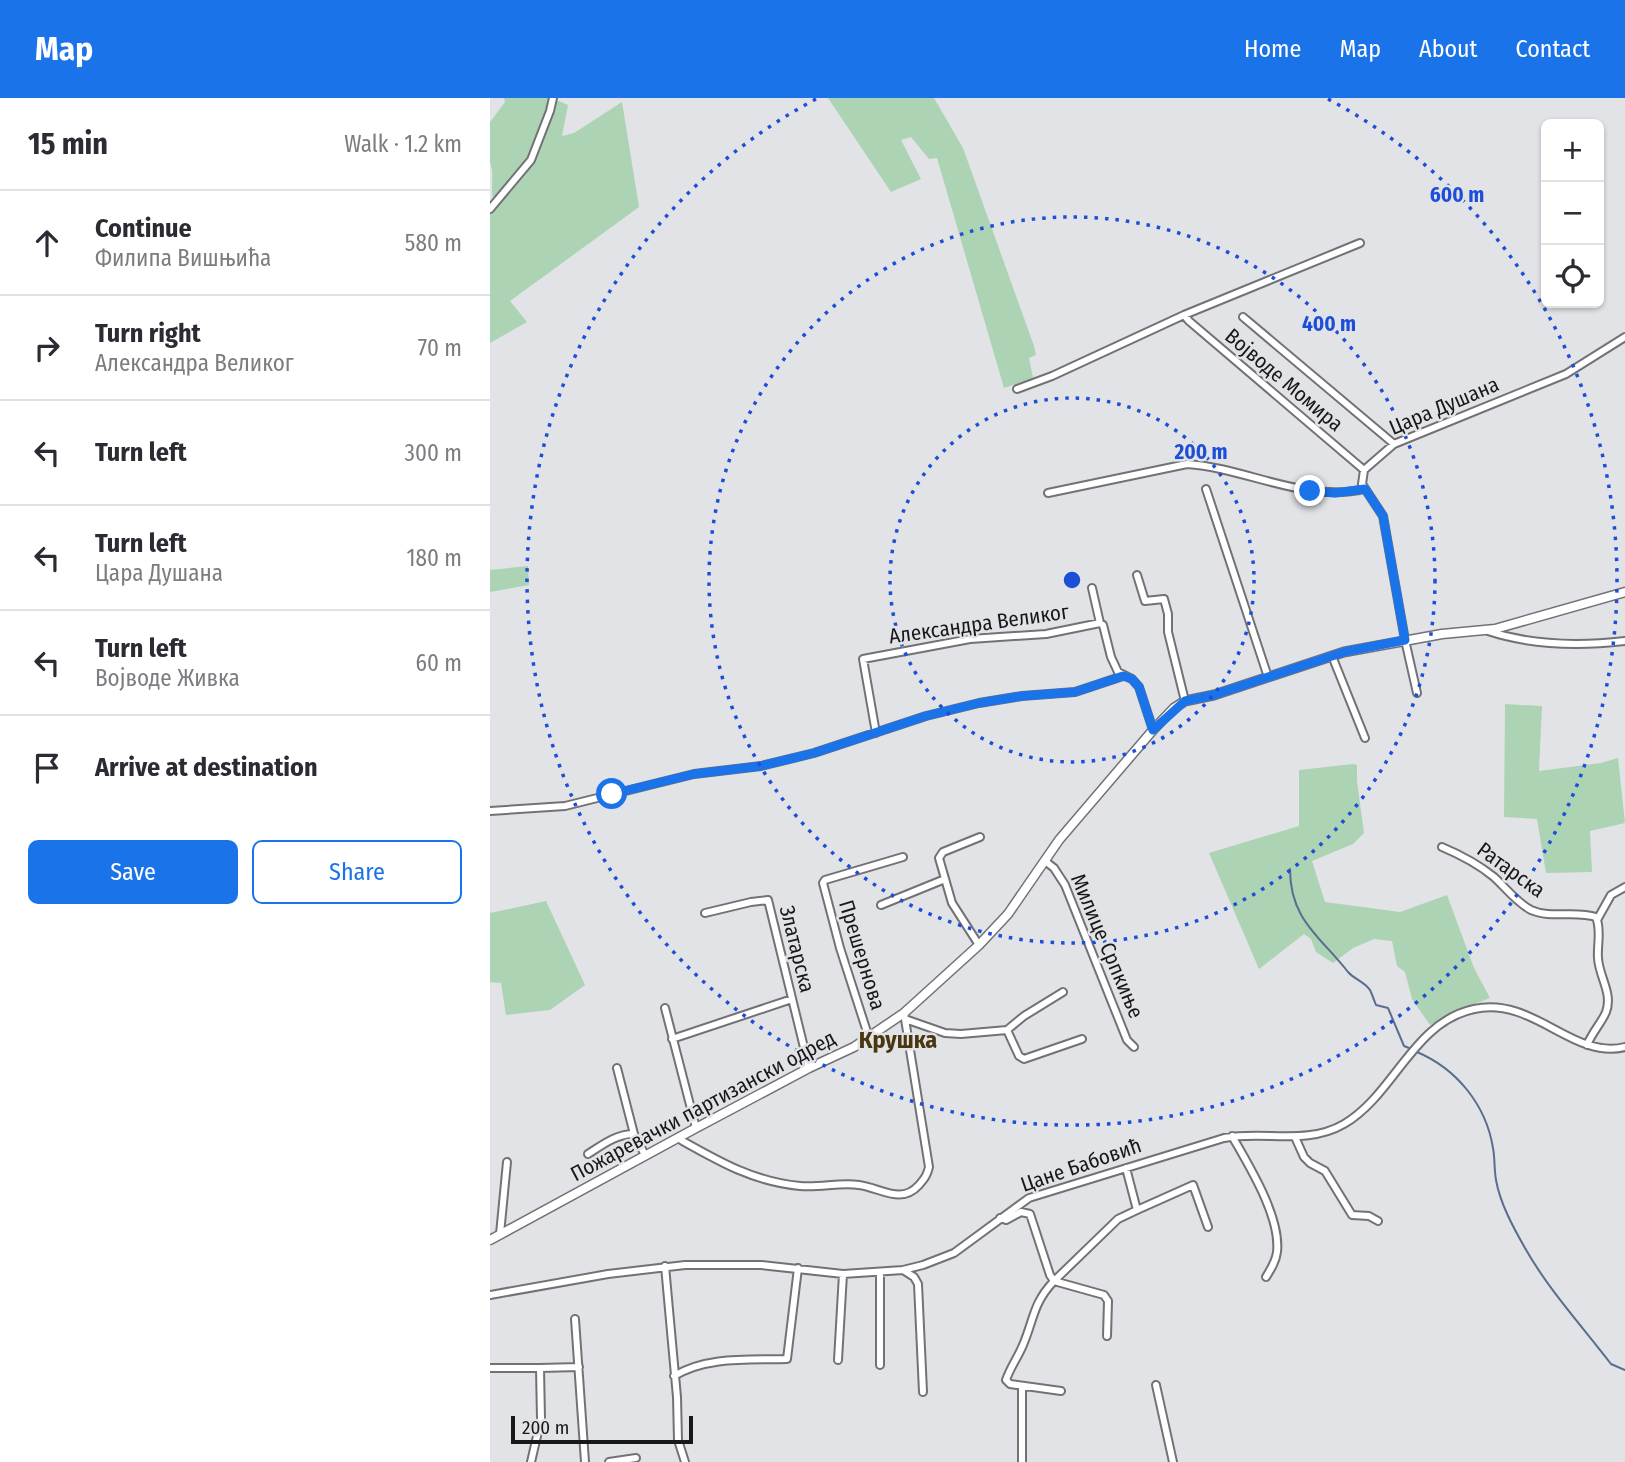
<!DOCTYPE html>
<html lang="en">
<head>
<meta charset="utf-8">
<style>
  body { margin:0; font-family:"Fira Sans Condensed",sans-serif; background:#f2f2f3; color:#2b2b33 }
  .controls { position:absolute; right:21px; top:21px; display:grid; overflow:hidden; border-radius:10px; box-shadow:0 2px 5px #0004 }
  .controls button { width:63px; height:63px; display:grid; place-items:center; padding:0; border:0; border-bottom:2px solid #e1e1e2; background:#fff; color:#2b2b33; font:35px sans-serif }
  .scale { position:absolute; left:21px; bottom:18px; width:182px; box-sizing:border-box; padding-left:7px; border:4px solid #181819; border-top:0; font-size:19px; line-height:24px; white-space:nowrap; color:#181819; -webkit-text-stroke:5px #e2e3e7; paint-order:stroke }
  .stop { position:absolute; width:21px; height:21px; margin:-16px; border:5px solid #1a73e8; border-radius:50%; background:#fff }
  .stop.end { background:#1a73e8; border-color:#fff; box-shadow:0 2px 7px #0008 }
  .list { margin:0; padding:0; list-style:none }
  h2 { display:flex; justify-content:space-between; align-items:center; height:91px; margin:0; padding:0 28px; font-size:30px }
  h2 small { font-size:23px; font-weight:400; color:#7c7c81 }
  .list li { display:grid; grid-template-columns:46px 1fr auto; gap:21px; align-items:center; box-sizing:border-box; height:105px; padding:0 28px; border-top:2px solid #e1e1e2 }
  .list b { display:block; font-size:26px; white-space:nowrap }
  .list p { margin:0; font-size:23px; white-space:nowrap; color:#7c7c81 }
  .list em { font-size:23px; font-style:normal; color:#7c7c81 }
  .actions { display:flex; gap:14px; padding:21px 28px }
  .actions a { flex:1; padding:16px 0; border:2px solid #1a73e8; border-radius:10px; text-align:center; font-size:24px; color:#1a73e8 }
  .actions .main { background:#1a73e8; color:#fff }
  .icon { flex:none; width:38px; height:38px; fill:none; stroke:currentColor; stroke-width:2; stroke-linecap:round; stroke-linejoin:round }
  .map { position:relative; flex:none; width:1135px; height:1364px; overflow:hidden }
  header { display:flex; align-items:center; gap:42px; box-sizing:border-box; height:98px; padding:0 35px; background:#1a73e8; color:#fff }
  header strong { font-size:33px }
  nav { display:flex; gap:38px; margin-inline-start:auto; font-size:24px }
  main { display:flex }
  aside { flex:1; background:#fff }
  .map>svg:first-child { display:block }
  .green { fill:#acd3b3 }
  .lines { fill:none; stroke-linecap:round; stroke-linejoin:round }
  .stream { stroke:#5a6d8d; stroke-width:2 }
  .minor-casing { stroke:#727276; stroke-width:10 }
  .tertiary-casing { stroke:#727276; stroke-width:11 }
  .minor { stroke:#fff; stroke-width:6 }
  .tertiary { stroke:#fff; stroke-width:8 }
  .route { stroke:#1a73e8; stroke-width:9 }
  .ring { fill:none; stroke:#1d4ed8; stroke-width:3.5; stroke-dasharray:3.5 7 }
  .labels { text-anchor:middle; stroke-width:5; stroke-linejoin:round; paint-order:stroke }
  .street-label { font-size:21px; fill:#181819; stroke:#e2e3e7 }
  .quarter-label { font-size:24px; font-weight:bold; fill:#493710; stroke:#e2e3e7 }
  .centre { fill:#1d4ed8; stroke:#e2e3e7; stroke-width:3.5 }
  .ring-label { font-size:21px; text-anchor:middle; font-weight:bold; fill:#1d4ed8; stroke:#e2e3e7; stroke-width:5; stroke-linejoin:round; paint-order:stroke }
</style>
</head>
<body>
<header>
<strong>Map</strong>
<nav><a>Home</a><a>Map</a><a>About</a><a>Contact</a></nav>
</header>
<main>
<aside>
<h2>15 min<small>Walk · 1.2 km</small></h2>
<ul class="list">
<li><svg class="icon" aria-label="ahead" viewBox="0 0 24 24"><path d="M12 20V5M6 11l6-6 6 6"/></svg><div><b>Continue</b><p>Филипа Вишњића</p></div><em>580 m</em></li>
<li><svg class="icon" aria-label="right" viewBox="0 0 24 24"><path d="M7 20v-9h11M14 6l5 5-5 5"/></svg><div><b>Turn right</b><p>Александра Великог</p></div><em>70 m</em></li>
<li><svg class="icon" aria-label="left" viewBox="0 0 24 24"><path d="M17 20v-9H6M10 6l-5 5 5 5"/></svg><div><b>Turn left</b></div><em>300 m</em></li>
<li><svg class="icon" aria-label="left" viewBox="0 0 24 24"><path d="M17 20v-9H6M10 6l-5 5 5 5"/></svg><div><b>Turn left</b><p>Цара Душана</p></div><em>180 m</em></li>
<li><svg class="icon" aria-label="left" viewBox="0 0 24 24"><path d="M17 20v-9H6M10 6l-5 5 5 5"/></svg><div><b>Turn left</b><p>Војводе Живка</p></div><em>60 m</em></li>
<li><svg class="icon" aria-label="arrive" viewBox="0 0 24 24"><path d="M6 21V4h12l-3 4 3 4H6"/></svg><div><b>Arrive at destination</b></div></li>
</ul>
<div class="actions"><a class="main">Save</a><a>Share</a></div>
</aside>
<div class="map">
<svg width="1135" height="1364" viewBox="0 0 1135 1364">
  <rect width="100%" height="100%" fill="#e2e3e7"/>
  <path class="green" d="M 14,0 L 62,0 L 78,7 L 72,38 L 84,35 L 132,4 L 149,109 L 20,203 L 37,224 L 0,245 L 0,104 L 3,100 C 0,89 5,76 0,65 L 0,24 L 15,4 Z
    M 338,0 L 444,0 L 473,50 L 544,248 L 546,257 L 539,260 L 543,280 L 514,290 L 447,60 L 439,61 L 421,39 L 411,42 L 431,81 L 401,94 Z
    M 38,468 L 39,487 L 0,494 L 0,472 Z
    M 1015,606 L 1052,608 L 1049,673 L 1111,665 L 1128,660 L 1135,725 L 1100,733 L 1102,774 L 1056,775 L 1047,721 L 1014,719 Z
    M 863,666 L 867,667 L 867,683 L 874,735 L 863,746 L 822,763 L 835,804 L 910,814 L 957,797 L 984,870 L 1000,900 L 966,913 L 940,927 L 922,901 L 915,874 L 907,868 L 902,843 L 884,841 L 863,850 L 843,865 L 826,854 L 821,841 L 814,836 L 769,871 L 719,755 L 809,728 L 809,672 Z
    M 56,803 L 95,887 L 60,912 L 16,917 L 11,885 L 0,884 L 0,815 Z"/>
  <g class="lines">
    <path class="stream" d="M 800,771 C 800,822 830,838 858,874 C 864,881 875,884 880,892 C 882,896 884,902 886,907 L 898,910 L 914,948 L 919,950
      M 927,954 C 967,971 996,1007 1003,1050 C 1005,1060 1004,1071 1006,1082 C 1010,1105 1023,1129 1035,1150 C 1058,1191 1092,1228 1121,1266 L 1135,1272"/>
    <g class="minor-casing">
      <path id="minor" d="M 0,111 L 41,62 L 60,13 L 63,0
        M 694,217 L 699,223 L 874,372
        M 753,219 L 904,346
        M 527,291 L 562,278 L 694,217 L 870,145
        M 716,391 L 778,579
        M 558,395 L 697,366 C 757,370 814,405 875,391
        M 647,477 L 655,503 L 674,501 L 678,516 L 678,534 L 695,603
        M 602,490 L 610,525
        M 998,533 C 1040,547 1091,548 1135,543
        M 842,558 L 875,640
        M 927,595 L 915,542 L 893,418 L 872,386 L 874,372 L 904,346 L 1076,276 L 1135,239
        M 386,635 L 373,561 L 480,541 L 556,536 L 610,525 L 613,527 L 621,559 L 628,574 L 642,581 L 649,589 L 663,632
        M 0,713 L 75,708 L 204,676 L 271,668 L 324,655 L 436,618 L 489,605 L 532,598 L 585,594 L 633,578
        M 952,749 C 971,757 988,766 1004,779 C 1016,790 1026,804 1041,812 C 1061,821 1085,812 1106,819 L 1107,822
        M 555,763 L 564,770 L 575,787 L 637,942 L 644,949
        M 391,807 L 455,781
        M 215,815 L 261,804 L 278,802 L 319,970
        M 1107,822 L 1121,797 L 1135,789
        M 489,847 L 462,805 L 449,760 L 453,754 L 490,739
        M 175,910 L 206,1030
        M 415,921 L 455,935 L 471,936 L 517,932 L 534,918 L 573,894
        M 517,932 L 529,958 L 534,961 L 592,941
        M 379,940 L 350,850 L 333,785 L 335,782 L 413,759
        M 182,941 L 302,901
        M 1097,947 C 1103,933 1112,924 1116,914 C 1123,895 1109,879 1108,860 C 1107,848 1111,835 1107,822
        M 127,970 L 144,1036 L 155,1057
        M 742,1038 C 759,1068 791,1119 787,1154 C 786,1163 781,1171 776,1179
        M 190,1039 L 191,1042 C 230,1064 265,1084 310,1088 C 330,1090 350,1084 369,1087 C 391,1090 411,1107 429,1087 C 434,1081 437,1078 439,1069 L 414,915
        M 805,1039 L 814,1059 L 820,1065 L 835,1073 L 862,1117 L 879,1118 L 888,1123
        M 98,1056 C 112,1047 126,1036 144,1036
        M 647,1112 L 703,1087 L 718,1129
        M 510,1120 L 516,1122 L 531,1114 L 540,1116 L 560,1177 L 564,1183 L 628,1121 L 647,1112 L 636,1070
        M 10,1136 L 17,1064
        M 175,1168 L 187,1299 L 188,1342 L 195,1364
        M 413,1172 L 424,1179 L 428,1186 L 433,1294
        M 0,1197 L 118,1176 L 195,1167 L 271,1167 L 353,1176 L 413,1172 L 433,1167 L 464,1155 L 539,1100 L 734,1040 C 774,1032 816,1048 854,1026 C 904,997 923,924 984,911 C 1044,898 1082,962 1135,949
        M 85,1221 L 95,1364
        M 348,1262 L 353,1176
        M 390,1267 L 390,1175
        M 0,1270 L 50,1270 L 51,1321 L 41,1364
        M 50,1270 L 89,1269
        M 184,1278 C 217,1258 259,1262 297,1261 L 308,1170
        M 666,1287 L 683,1364
        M 532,1288 L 532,1364
        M 571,1293 L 520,1286 L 516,1282 C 520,1270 528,1259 533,1247 C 544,1221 543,1205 564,1183 L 614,1197 L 618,1203 L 617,1238
        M 119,1364 L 146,1360"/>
    </g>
    <g class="tertiary-casing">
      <path id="tertiary" d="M 0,1142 L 206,1030 L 319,970 L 364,949 L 414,915 L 489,847 L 518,816 L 569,742 L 663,632 L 684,610 L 695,603 L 724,597 L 854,554 L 952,536 L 1005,531 L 1135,494"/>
    </g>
    <use href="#minor" class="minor"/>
    <use href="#tertiary" class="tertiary"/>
  </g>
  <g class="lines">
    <path class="route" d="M 122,696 L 204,676 L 271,668 L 324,655 L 436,618 L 489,605 L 532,598 L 585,594 L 633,578 L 642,581 L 649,589 L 663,632 L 695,603 L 724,597 L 854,554 L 915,542 L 893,418 L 875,391 L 845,395 L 820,393"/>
  </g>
  <g class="ring">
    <circle cx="582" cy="482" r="182"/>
    <circle cx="582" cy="482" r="363"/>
    <path d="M838 1A545 545 0 1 1 326 1"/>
  </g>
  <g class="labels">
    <g class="street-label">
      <text transform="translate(794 282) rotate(40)" y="7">Војводе Момира</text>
      <text transform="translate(954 308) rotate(-23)" y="7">Цара Душана</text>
      <text transform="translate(489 526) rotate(-8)" y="7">Александра Великог</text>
      <text transform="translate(1021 772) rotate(36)" y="7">Ратарска</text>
      <text transform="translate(617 848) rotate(67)" y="7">Милице Српкиње</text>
      <text transform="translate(307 851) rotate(76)" y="7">Златарска</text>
      <text transform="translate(372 857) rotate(73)" y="7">Прешернова</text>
      <text transform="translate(213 1008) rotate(-28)" y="7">Пожаревачки партизански одред</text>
      <text transform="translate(591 1067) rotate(-19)" y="7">Цане Бабовић</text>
    </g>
    <g class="quarter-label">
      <text x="408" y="950">Крушка</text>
    </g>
  </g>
  <circle cx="582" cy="482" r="10" class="centre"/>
  <g class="ring-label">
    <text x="967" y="104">600 m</text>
    <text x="839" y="233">400 m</text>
    <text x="711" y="361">200 m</text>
  </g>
</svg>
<div class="controls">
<button>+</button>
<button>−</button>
<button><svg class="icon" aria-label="locate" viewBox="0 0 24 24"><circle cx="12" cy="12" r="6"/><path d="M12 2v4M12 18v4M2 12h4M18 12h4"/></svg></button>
</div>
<div class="scale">200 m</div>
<div class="stop" style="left:122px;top:696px"></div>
<div class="stop end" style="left:820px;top:393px"></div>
</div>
</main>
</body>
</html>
